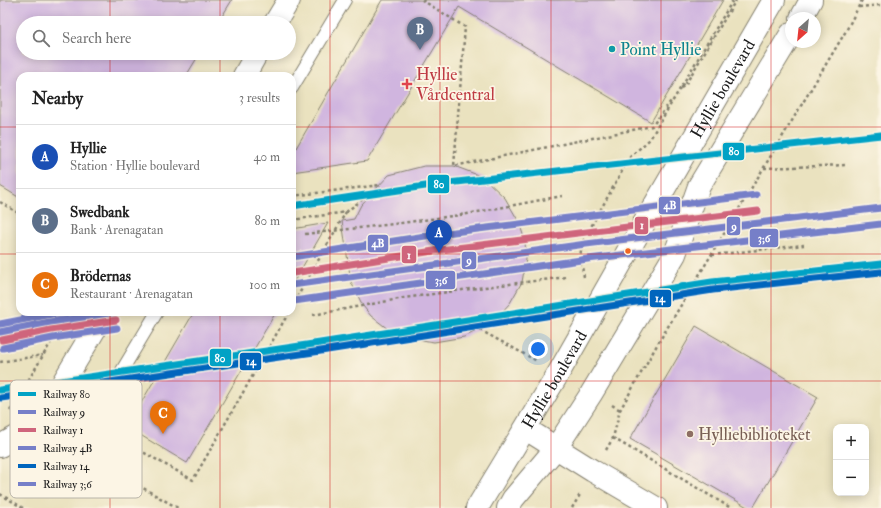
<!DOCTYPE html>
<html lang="en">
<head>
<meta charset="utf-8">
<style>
  body { margin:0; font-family:"IM FELL Double Pica",serif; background:#f2f2f2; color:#222 }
  .controls { position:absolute; right:12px; bottom:12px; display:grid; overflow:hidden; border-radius:8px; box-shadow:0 2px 10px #0003 }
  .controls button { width:36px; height:36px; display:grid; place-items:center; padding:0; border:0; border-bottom:1px solid #e0e0e0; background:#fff; color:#222; font:20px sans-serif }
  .compass { position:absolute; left:785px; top:12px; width:36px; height:36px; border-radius:50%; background:#fff; box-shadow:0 2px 10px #0003; rotate:207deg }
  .you { position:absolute; left:538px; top:349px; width:14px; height:14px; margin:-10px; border:3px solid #fff; border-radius:50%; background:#1a73e8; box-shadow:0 0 0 6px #1a73e833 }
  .badge { display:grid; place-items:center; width:26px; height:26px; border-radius:50%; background:#b5179e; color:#fff; font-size:13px; font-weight:700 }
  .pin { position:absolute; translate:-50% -33px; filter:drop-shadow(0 1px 2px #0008) }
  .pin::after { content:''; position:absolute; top:21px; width:14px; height:12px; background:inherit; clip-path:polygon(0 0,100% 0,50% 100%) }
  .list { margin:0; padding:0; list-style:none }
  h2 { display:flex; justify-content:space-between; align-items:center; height:52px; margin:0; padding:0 16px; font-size:17px }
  h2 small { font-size:13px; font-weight:400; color:#767676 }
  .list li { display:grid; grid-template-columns:26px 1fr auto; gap:12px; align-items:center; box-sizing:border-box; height:64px; padding:0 16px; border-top:1px solid #e0e0e0 }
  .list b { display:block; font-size:15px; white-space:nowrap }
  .list p { margin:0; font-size:13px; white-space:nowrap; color:#767676 }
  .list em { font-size:13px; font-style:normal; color:#767676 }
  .icon { flex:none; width:22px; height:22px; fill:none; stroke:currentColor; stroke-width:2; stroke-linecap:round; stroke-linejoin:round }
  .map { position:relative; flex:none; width:881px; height:508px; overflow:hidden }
  .search { position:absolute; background:#fff; box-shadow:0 2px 10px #0003; left:16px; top:16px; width:280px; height:44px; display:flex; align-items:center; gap:10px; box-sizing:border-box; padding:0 14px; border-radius:22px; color:#767676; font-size:15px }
  .panel { position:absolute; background:#fff; box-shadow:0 2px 10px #0003; left:16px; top:72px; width:280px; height:244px; border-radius:12px }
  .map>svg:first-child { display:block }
  .building { fill:#d0b5df }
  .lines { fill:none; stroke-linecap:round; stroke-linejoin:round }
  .service-casing { stroke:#837f6e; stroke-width:14 }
  .minor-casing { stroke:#837f6e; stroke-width:24 }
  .tertiary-casing { stroke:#837f6e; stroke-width:24 }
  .path { stroke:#837f6e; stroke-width:2.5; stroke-dasharray:3 3; stroke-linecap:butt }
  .service { stroke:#fff; stroke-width:12 }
  .minor { stroke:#fff; stroke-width:22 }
  .tertiary { stroke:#fff; stroke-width:22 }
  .rail-1-casing { stroke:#fcf5e5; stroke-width:10 }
  .rail-2-casing { stroke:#fcf5e5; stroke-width:10 }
  .rail-3-casing { stroke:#fcf5e5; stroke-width:10 }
  .rail-4-casing { stroke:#fcf5e5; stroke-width:10 }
  .rail-5-casing { stroke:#fcf5e5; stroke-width:10 }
  .rail-6-casing { stroke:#fcf5e5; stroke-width:10 }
  .rail-1 { stroke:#01a2c5; stroke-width:7 }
  .rail-2 { stroke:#767fc8; stroke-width:7 }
  .rail-3 { stroke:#cf657c; stroke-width:7 }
  .rail-4 { stroke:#767fc8; stroke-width:7 }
  .rail-5 { stroke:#0065bd; stroke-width:7 }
  .rail-6 { stroke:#767fc8; stroke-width:7 }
  .grid { fill:none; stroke:#d62828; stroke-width:1; stroke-opacity:0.55 }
  .culture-dot { fill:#0f9aa8; stroke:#fcf5e5; stroke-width:1.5 }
  .health-dot { fill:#e0444e; stroke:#fcf5e5; stroke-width:1.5 }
  .bus-dot { fill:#f26522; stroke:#fcf5e5; stroke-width:1.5 }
  .education-dot { fill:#8d6e63; stroke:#fcf5e5; stroke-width:1.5 }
  .labels { text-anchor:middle; stroke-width:3.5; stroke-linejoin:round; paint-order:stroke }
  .culture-label { font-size:17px; fill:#0d838f; stroke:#fcf5e5; text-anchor:start }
  .health-label { font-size:17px; fill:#be3a42; stroke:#fcf5e5; text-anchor:start }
  .street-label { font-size:17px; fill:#1c1c1c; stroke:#fcf5e5 }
  .education-label { font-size:17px; fill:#785e54; stroke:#fcf5e5; text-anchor:start }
  .key { fill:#fcf5e5; stroke:#b9b4a9; stroke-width:1 }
  .key-label { font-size:11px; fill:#1c1c1c }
  .line-badge { stroke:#fcf5e5; stroke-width:1.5 }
  .badge-label { font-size:11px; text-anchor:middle; font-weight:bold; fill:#fff }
</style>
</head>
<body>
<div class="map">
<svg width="881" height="508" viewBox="0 0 881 508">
  <rect width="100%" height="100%" fill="#fcf5e5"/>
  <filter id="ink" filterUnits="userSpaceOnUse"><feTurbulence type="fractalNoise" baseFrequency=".025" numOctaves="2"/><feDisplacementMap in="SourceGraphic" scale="8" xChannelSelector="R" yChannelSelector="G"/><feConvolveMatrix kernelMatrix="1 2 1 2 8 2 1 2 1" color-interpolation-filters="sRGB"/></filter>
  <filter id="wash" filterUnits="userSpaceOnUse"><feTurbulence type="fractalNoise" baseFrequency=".012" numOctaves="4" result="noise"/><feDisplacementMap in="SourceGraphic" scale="16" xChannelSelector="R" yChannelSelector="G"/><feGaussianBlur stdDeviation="0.9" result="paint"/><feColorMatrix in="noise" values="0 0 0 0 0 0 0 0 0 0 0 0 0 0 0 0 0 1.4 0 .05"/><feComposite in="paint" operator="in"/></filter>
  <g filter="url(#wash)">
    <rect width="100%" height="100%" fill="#eae2bf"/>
    <g id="blocks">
      <path class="building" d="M 0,0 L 232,0 L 218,23 L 23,23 L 23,53 L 200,53 L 186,76 L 20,76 L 20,198 L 0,186 Z
        M 382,0 L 723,0 L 651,122 L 459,7 L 367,161 L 292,172 L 292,155 Z
        M 424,166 L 454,166 L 483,177 L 505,198 L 519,222 L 525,241 L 526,259 L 522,282 L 510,303 L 491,324 L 464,337 L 434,342 L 410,338 L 388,329 L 371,316 L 363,306 L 351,282 L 342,221 L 354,219 L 361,205 L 389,175 Z
        M 328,223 L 292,285 L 292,229 Z
        M 194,312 L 276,312 L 187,463 L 127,427 Z
        M 696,326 L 818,397 L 753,508 L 749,508 L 630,439 Z"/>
    </g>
  </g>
  <g filter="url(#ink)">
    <use href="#blocks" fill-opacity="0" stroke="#837f6e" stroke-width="1"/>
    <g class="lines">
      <g class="service-casing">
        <path id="service" d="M 292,88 L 345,0
          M 52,401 L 94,396 L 118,377 L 157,312"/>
      </g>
      <g class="minor-casing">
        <path id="minor" d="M 275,23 L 289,0
          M 244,76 L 257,53
          M 526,429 L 593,471 L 656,508
          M 0,446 L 34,427 L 52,401 L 105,312"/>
      </g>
      <g class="tertiary-casing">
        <g id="tertiary">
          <path d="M 801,18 L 811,0"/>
          <path id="s1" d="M 477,508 L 558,374 L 628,251 L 774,0"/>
          <path d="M 508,508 L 513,499 L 556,448 L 591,394 L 650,296 L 675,254 L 699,186 L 791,34"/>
        </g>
      </g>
      <path class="path" d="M 422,0 L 465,27 L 454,166 L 652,126 L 671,101
        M 859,7 L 881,5
        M 681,88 L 685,85 L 736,0
        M 764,168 L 847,165
        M 292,196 L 380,185
        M 0,202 L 20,214
        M 346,212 L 380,186
        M 292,220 L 346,212 L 292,306
        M 305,234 L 394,224 L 467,214 L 562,196
        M 712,255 L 804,245
        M 584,277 L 580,256 L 583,241 L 630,157 L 650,139 L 733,0
        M 17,279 L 20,279
        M 313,315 L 404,298 L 477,288 L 567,277
        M 480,330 L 537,361
        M 0,362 L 43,355
        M 128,396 L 107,432 L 193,480 L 289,312
        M 612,405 L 620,410
        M 10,411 L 69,312
        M 55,438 L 178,508
        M 613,438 L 731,508
        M 606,450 L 613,438 L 620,410 L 657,345 L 846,31 L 862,0
        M 0,494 L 23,508
        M 572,508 L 581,493"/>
      <use href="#service" class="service"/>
      <use href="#minor" class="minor"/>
      <use href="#tertiary" class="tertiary"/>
      <g class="rail-1-casing">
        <path id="rail-1" d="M 292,206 L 439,184 L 881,135
          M 0,390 L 320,343 L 712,282 L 881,264"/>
      </g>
      <g class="rail-2-casing">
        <path id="rail-2" d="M 292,285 L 586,244 L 881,208
          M 0,332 L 50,322 L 115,312"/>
      </g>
      <g class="rail-3-casing">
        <path id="rail-3" d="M 293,273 L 440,250 L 758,211
          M 2,340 L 51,330 L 116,320"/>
      </g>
      <g class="rail-4-casing">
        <path id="rail-4" d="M 292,257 L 438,234 L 756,195
          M 0,324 L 62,312"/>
      </g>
      <g class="rail-5-casing">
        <path id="rail-5" d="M 1,398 L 321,351 L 713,290 L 881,272"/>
      </g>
      <g class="rail-6-casing">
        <path id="rail-6" d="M 294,301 L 588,259 L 881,224
          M 3,348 L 53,338 L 117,328"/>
      </g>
      <use href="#rail-1" class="rail-1"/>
      <use href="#rail-2" class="rail-2"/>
      <use href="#rail-3" class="rail-3"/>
      <use href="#rail-4" class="rail-4"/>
      <use href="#rail-5" class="rail-5"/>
      <use href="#rail-6" class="rail-6"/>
    </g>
  </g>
  <path class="grid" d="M 110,0 L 110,23M 220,0 L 220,23M 330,0 L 330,508M 440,0 L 440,508M 551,0 L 551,508M 661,0 L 661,508M 771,0 L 771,508M 110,53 L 110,76M 220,53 L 220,76M 0,127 L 20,127M 292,127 L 881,127M 0,254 L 20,254M 292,254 L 881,254M 110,312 L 110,508M 220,312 L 220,508M 0,381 L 881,381"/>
  <circle class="culture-dot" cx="612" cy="49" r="4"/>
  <path class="health-dot" d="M405 78h4v4h4v4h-4v4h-4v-4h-4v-4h4z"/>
  <circle class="bus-dot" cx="628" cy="251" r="3.5"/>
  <circle class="education-dot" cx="690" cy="434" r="4"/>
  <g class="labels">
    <g class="culture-label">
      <text x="620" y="55">Point Hyllie</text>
    </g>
    <g class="health-label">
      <text x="416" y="80">Hyllie<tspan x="416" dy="20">Vårdcentral</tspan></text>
    </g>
    <g class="street-label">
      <text dy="6" stroke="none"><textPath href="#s1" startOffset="486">Hyllie boulevard</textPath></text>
      <text dy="6" stroke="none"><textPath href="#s1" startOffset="150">Hyllie boulevard</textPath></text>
    </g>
    <g class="education-label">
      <text x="698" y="440">Hylliebiblioteket</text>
    </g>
  </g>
  <rect x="10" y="380" width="132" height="118" rx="6" class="key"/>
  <rect x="18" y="392" width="18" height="4" fill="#01a2c5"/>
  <rect x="18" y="410" width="18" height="4" fill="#767fc8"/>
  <rect x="18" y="428" width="18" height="4" fill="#cf657c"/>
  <rect x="18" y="446" width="18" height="4" fill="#767fc8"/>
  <rect x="18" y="464" width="18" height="4" fill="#0065bd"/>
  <rect x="18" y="482" width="18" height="4" fill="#767fc8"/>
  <g class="key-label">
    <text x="43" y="398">Railway 80</text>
    <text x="43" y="416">Railway 9</text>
    <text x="43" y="434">Railway 1</text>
    <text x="43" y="452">Railway 4B</text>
    <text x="43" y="470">Railway 14</text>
    <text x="43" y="488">Railway 3;6</text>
  </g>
  <g class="line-badge">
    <rect x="722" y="142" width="23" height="19" rx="4" fill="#01a2c5"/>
    <rect x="427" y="174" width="23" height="20" rx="4" fill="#01a2c5"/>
    <rect x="658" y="196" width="23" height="19" rx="4" fill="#767fc8"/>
    <rect x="634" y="216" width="15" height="19" rx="4" fill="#cf657c"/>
    <rect x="726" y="216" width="15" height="20" rx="4" fill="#767fc8"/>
    <rect x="749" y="228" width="30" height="20" rx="4" fill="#767fc8"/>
    <rect x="367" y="234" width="22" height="19" rx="4" fill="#767fc8"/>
    <rect x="401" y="245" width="16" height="19" rx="4" fill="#cf657c"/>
    <rect x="461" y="251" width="16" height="19" rx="4" fill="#767fc8"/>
    <rect x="425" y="270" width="31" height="20" rx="4" fill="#767fc8"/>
    <rect x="649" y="289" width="23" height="19" rx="4" fill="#0065bd"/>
    <rect x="209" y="348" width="23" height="19" rx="4" fill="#01a2c5"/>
    <rect x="239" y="352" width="23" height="19" rx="4" fill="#0065bd"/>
  </g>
  <g class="badge-label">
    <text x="734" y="155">80</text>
    <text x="439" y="188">80</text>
    <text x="670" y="209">4B</text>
    <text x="642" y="229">1</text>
    <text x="734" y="230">9</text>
    <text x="764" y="242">3;6</text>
    <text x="378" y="247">4B</text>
    <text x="409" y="259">1</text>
    <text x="469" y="264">9</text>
    <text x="441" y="284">3;6</text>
    <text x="660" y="302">14</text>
    <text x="220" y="362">80</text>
    <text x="251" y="365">14</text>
  </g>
</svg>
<div class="controls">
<button>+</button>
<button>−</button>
</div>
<svg class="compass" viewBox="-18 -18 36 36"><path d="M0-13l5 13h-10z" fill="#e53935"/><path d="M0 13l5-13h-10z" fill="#767676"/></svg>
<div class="you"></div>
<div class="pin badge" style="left:439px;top:253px;background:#1a4fb4">A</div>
<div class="pin badge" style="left:420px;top:50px;background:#5c6f8a">B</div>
<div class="pin badge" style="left:163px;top:434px;background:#e8710a">C</div>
<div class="search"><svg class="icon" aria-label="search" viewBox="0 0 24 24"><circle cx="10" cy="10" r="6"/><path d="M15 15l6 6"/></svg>Search here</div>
<section class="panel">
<h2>Nearby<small>3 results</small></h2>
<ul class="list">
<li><span class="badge" style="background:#1a4fb4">A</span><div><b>Hyllie</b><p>Station · Hyllie boulevard</p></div><em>40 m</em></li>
<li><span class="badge" style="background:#5c6f8a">B</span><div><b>Swedbank</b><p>Bank · Arenagatan</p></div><em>80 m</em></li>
<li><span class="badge" style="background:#e8710a">C</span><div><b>Brödernas</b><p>Restaurant · Arenagatan</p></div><em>100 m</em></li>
</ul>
</section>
</div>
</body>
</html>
